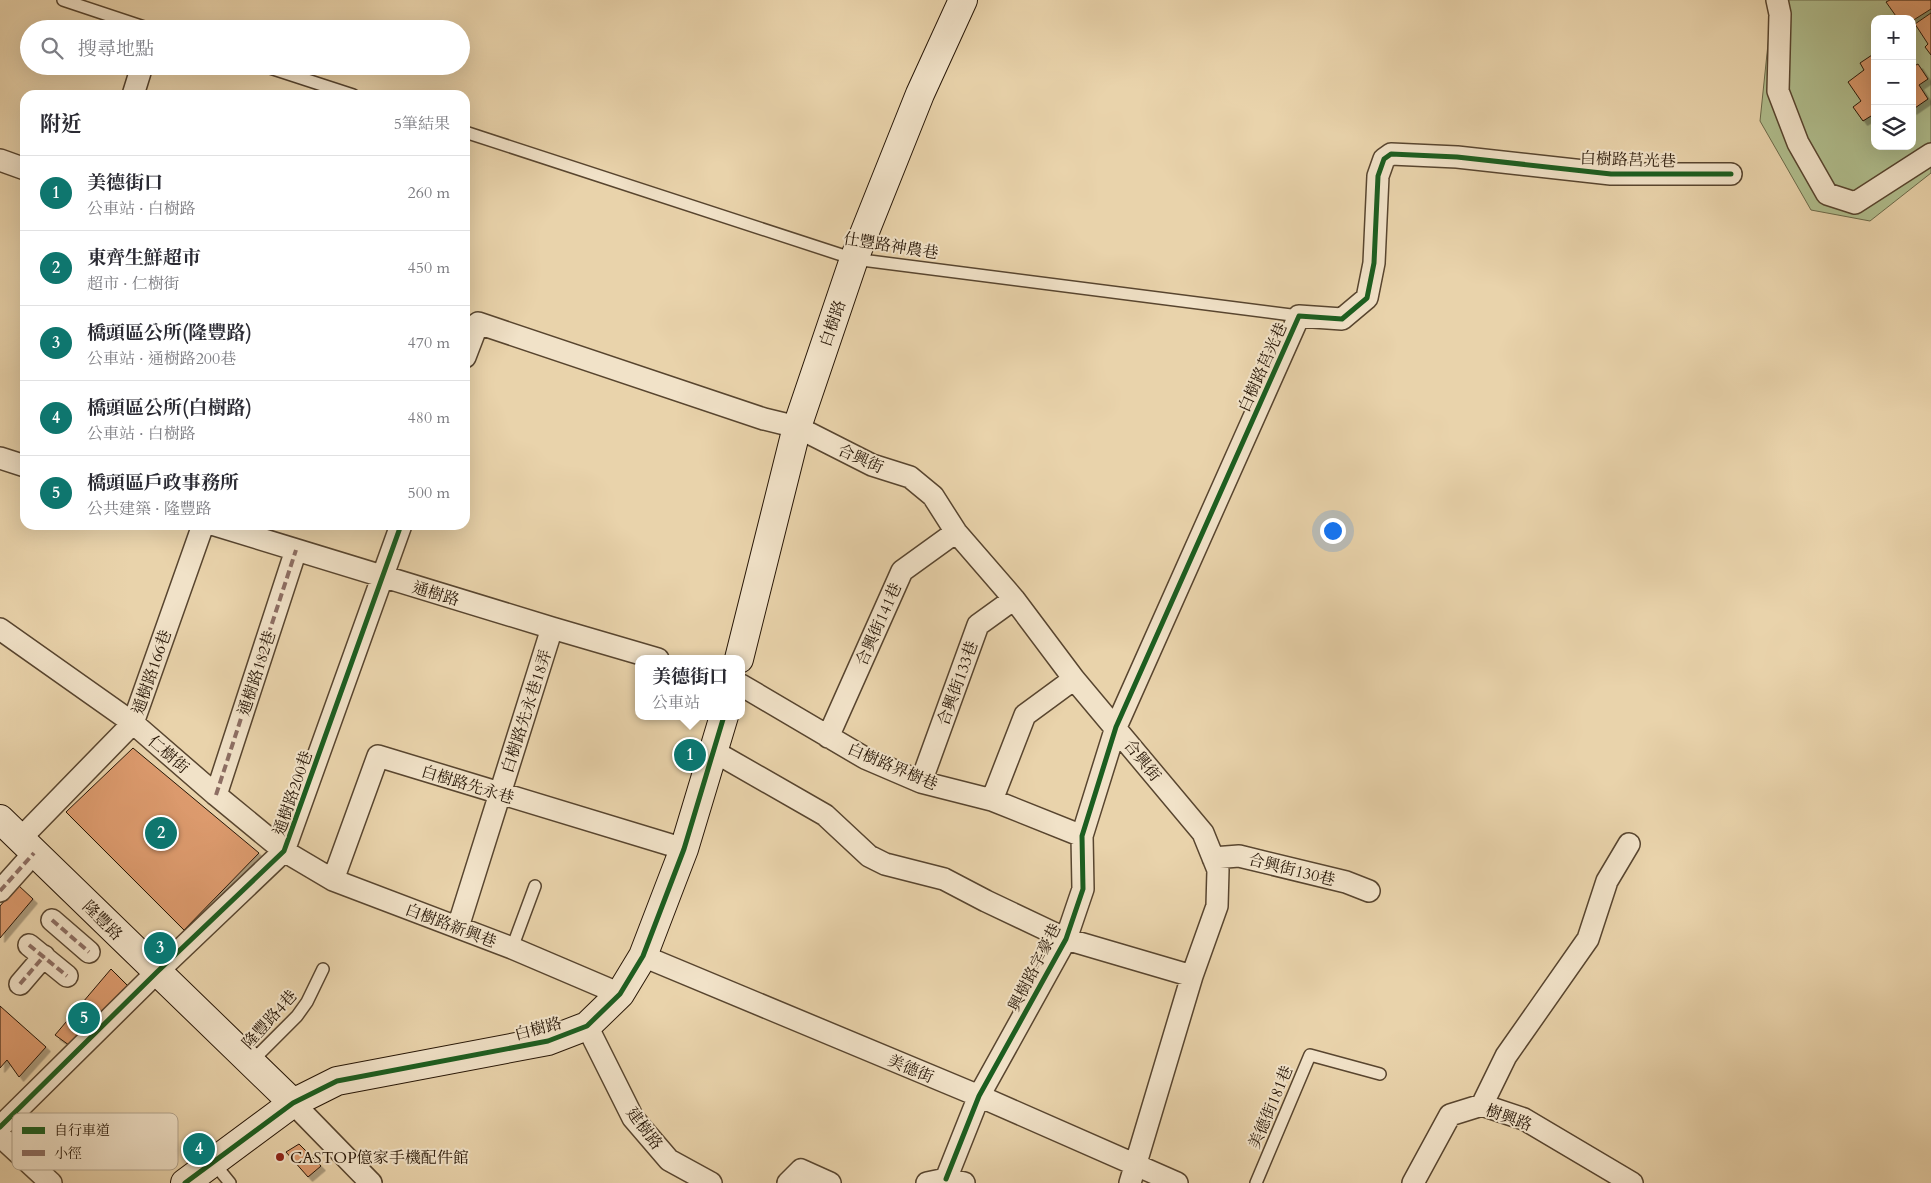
<!DOCTYPE html>
<html lang="zh-TW">
<head>
<meta charset="utf-8">
<style>
  body { margin:0; font-family:Cardo,"Noto Serif TC",serif; background:#f2f2f3; color:#2b2b33 }
  .controls { position:absolute; right:15px; top:15px; display:grid; overflow:hidden; border-radius:10px; box-shadow:0 5px 20px #0002 }
  .controls button { width:45px; height:45px; display:grid; place-items:center; padding:0; border:0; border-bottom:1px solid #e1e1e2; background:#fff; color:#2b2b33; font:25px sans-serif }
  .you { position:absolute; left:1332px; top:530px; width:18px; height:18px; margin:-12px; border:4px solid #fff; border-radius:50%; background:#1a73e8; box-shadow:0 0 0 8px #1a73e833 }
  .badge { display:grid; place-items:center; width:32px; height:32px; border-radius:50%; background:#0f766e; color:#fff; font-size:16px; font-weight:700 }
  .pin { position:absolute; translate:-50% -50%; border:2px solid #fff; box-shadow:0 1px 5px #0006 }
  .popup { position:absolute; left:635px; top:655px; width:110px; height:65px; box-sizing:border-box; display:grid; place-content:center; border-radius:10px; background:#fff; filter:drop-shadow(0 1px 4px #0005); font-size:16px; white-space:nowrap; color:#7c7c81 }
  .popup b { font-size:19px; color:#2b2b33 }
  .popup::after { content:''; position:absolute; left:50%; top:100%; margin-left:-10px; border:10px solid transparent; border-top-color:#fff }
  .list { margin:0; padding:0; list-style:none }
  h2 { display:flex; justify-content:space-between; align-items:center; height:65px; margin:0; padding:0 20px; font-size:21px }
  h2 small { font-size:16px; font-weight:400; color:#7c7c81 }
  .list li { display:grid; grid-template-columns:32px 1fr auto; gap:15px; align-items:center; box-sizing:border-box; height:75px; padding:0 20px; border-top:1px solid #e1e1e2 }
  .list b { display:block; font-size:19px; white-space:nowrap }
  .list p { margin:0; font-size:16px; white-space:nowrap; color:#7c7c81 }
  .list em { font-size:16px; font-style:normal; color:#7c7c81 }
  .icon { flex:none; width:28px; height:28px; fill:none; stroke:currentColor; stroke-width:2; stroke-linecap:round; stroke-linejoin:round }
  .map { position:relative; flex:none; width:1931px; height:1183px; overflow:hidden }
  .search { position:absolute; background:#fff; box-shadow:0 5px 20px #0002; left:20px; top:20px; width:450px; height:55px; display:flex; align-items:center; gap:12px; box-sizing:border-box; padding:0 18px; border-radius:28px; color:#7c7c81; font-size:19px }
  .panel { position:absolute; background:#fff; box-shadow:0 5px 20px #0002; left:20px; top:90px; width:450px; height:440px; border-radius:15px }
  .map>svg:first-child { display:block }
  .green { fill:#b0be8e; stroke:#6c6a4a; fill-rule:evenodd }
  .building { fill:#dd9b6e; stroke:#271606; filter:url(#shadow) }
  .lines { fill:none; stroke-linecap:round; stroke-linejoin:round }
  .lane-casing { stroke:#58452f; stroke-width:14 }
  .street-casing { stroke:#58452f; stroke-width:24 }
  .secondary-casing { stroke:#271606; stroke-width:30 }
  .lane { stroke:#f1e2c8; stroke-width:11 }
  .street { stroke:#f1e2c8; stroke-width:21 }
  .secondary { stroke:#f1e2c8; stroke-width:28 }
  .quiet { stroke:#8d6e63; stroke-width:4; stroke-dasharray:8 4; stroke-linecap:butt }
  .cycleway-casing { stroke:#f1e2c8; stroke-width:8 }
  .cycleway { stroke:#1b5e20; stroke-width:5 }
  .poi-dot { fill:#8f2418; stroke:#f1e2c8; stroke-width:2 }
  .labels { text-anchor:middle; stroke-width:4; stroke-linejoin:round; paint-order:stroke }
  .street-label { font-size:16px; fill:#271606; stroke:#f1e2c8 }
  .poi-label { font-size:16px; fill:#271606; stroke:#f1e2c8; text-anchor:start }
  .key { fill:#f1e2c8; stroke:#b4a58e; stroke-width:1 }
  .key-label { font-size:14px; fill:#271606 }
</style>
</head>
<body>
<div class="map">
<svg width="1931" height="1183" viewBox="0 0 1931 1183">
  <defs>
    <filter id="shadow"><feDropShadow dx="4.5" dy="4.5" stdDeviation="0" flood-color="#0004"/></filter>
  </defs>
  <rect width="100%" height="100%" fill="#e9d3ab"/>
  <filter id="stains"><feTurbulence type="fractalNoise" baseFrequency=".004" numOctaves="4"/><feColorMatrix values="0 0 0 0 .2 0 0 0 0 .09 0 0 0 0 .02 0 0 0 .5 -.17"/></filter>
  <radialGradient id="worn" r=".72"><stop offset=".6" stop-color="#630" stop-opacity="0"/><stop offset="1" stop-color="#630" stop-opacity=".3"/></radialGradient>
  <path class="green" d="M 1768,0 L 1931,0 L 1931,173 L 1870,221 L 1811,210 L 1760,121 L 1771,15 ZM 1875,19 L 1912,19 L 1912,146 L 1875,146 Z"/>
  <path class="building" d="M 1890,0 L 1931,0 L 1931,9 L 1912,21 L 1912,19 L 1898,19 L 1886,2 Z
    M 1931,13 L 1931,55 L 1925,47 L 1928,44 L 1915,24 Z
    M 1875,53 L 1875,121 L 1871,116 L 1863,121 L 1853,107 L 1861,101 L 1848,82 L 1864,70 L 1860,63 Z
    M 1918,64 L 1928,79 L 1919,85 L 1928,99 L 1912,110 L 1912,67 Z
    M 133,748 L 259,853 L 184,930 L 66,812 Z
    M 18,885 L 33,899 L 0,938 L 0,906 Z
    M 111,969 L 128,986 L 73,1048 L 55,1035 Z
    M 0,1006 L 46,1047 L 19,1077 L 7,1060 L 0,1068 Z
    M 299,1144 L 321,1166 L 308,1177 L 286,1152 Z"/>
  <g class="lines">
    <g class="lane-casing">
      <path id="lane" d="M 63,0 L 150,29
        M 264,66 L 353,95
        M 465,132 L 854,259 L 1299,316
        M 512,948 L 535,886
        M 251,1062 L 297,1016 L 307,1002 L 323,969
        M 213,1162 L 230,1183
        M 1256,1183 L 1310,1055 L 1380,1074"/>
    </g>
    <g class="street-casing">
      <path id="street" d="M 1777,0 L 1780,14 L 1778,91 L 1798,143 L 1827,194 L 1855,203 L 1931,154
        M 133,95 L 142,66
        M 0,160 L 25,169
        M 465,357 L 478,323 L 764,419 L 797,427 L 872,465 L 910,477 L 933,496 L 956,532 L 1014,599 L 1074,679 L 1203,833 L 1218,870 L 1217,906 L 1192,976 L 1130,1183
        M 0,458 L 25,466
        M 215,525 L 552,628 L 658,659
        M 0,629 L 133,723 L 216,795 L 284,851 L 333,880 L 512,948 L 620,994
        M 741,685 L 865,758 L 921,782 L 992,800 L 1082,836
        M 828,737 L 902,571 L 956,532
        M 715,752 L 825,815 L 869,856 L 885,864 L 944,879 L 986,901 L 1066,939 L 1192,976
        M 921,782 L 978,625 L 1014,599
        M 216,795 L 296,550
        M 992,800 L 1025,715 L 1074,679
        M 20,839 L 133,723 L 203,525
        M 1213,858 L 1239,856 L 1346,882 L 1369,891
        M 333,880 L 378,756 L 684,849
        M 0,891 L 34,853
        M 52,920 L 89,952
        M 458,927 L 552,628
        M 29,945 L 67,976
        M 643,956 L 979,1096 L 1177,1183
        M 20,984 L 44,956
        M 587,1026 L 633,1118 L 669,1160 L 711,1183
        M 293,1103 L 371,1183
        M 1482,1105 L 1506,1056 L 1588,939 L 1607,881 L 1629,844
        M 0,1127 L 157,972 L 284,851 L 401,525
        M 0,1136 L 51,1183
        M 946,1179 L 979,1096 L 1066,939 L 1083,889 L 1082,836 L 1116,727 L 1299,316 L 1342,319 L 1367,298 L 1374,263 L 1378,176 L 1384,159 L 1391,154 L 1457,157 L 1611,174 L 1731,174
        M 788,1183 L 801,1170 L 830,1183
        M 927,1183 L 946,1179 L 964,1183
        M 1413,1183 L 1450,1115 L 1482,1105 L 1524,1119 L 1632,1183"/>
    </g>
    <g class="secondary-casing">
      <path id="secondary" d="M 739,659 L 797,427 L 854,259 L 920,94 L 963,0
        M 0,819 L 293,1103
        M 185,1183 L 293,1103 L 337,1081 L 548,1041 L 587,1026 L 620,994 L 643,956 L 684,849 L 724,716"/>
    </g>
    <use href="#lane" class="lane"/>
    <use href="#street" class="street"/>
    <use href="#secondary" class="secondary"/>
    <path class="quiet" d="M 216,795 L 296,550
      M 0,891 L 34,853
      M 52,920 L 89,952
      M 29,945 L 67,976
      M 20,984 L 44,956"/>
    <g class="cycleway-casing">
      <path id="cycleway" d="M 0,1127 L 157,972 L 284,851 L 401,525
        M 946,1179 L 979,1096 L 1066,939 L 1083,889 L 1082,836 L 1116,727 L 1299,316 L 1342,319 L 1367,298 L 1374,263 L 1378,176 L 1384,159 L 1391,154 L 1457,157 L 1611,174 L 1731,174
        M 185,1183 L 293,1103 L 337,1081 L 548,1041 L 587,1026 L 620,994 L 643,956 L 684,849 L 724,716"/>
    </g>
    <use href="#cycleway" class="cycleway"/>
  </g>
  <circle class="poi-dot" cx="280" cy="1157" r="5"/>
  <g class="labels">
    <g class="street-label">
      <text transform="translate(1628 159) rotate(2)" y="6">白樹路莒光巷</text>
      <text transform="translate(891 245) rotate(9)" y="6">仕豐路神農巷</text>
      <text transform="translate(832 323) rotate(-71)" y="6">白樹路</text>
      <text transform="translate(1262 367) rotate(-66)" y="6">白樹路莒光巷</text>
      <text transform="translate(861 458) rotate(24)" y="6">合興街</text>
      <text transform="translate(436 593) rotate(17)" y="6">通樹路</text>
      <text transform="translate(878 624) rotate(-66)" y="6">合興街141巷</text>
      <text transform="translate(151 672) rotate(-71)" y="6">通樹路166巷</text>
      <text transform="translate(256 673) rotate(-72)" y="6">通樹路182巷</text>
      <text transform="translate(957 683) rotate(-70)" y="6">合興街133巷</text>
      <text transform="translate(526 711) rotate(-72)" y="6">白樹路先永巷18弄</text>
      <text transform="translate(169 754) rotate(41)" y="6">仁樹街</text>
      <text transform="translate(1143 760) rotate(51)" y="6">合興街</text>
      <text transform="translate(893 766) rotate(23)" y="6">白樹路界樹巷</text>
      <text transform="translate(468 784) rotate(17)" y="6">白樹路先永巷</text>
      <text transform="translate(292 793) rotate(-71)" y="6">通樹路200巷</text>
      <text transform="translate(1292 869) rotate(14)" y="6">合興街130巷</text>
      <text transform="translate(103 920) rotate(45)" y="6">隆豐路</text>
      <text transform="translate(451 925) rotate(21)" y="6">白樹路新興巷</text>
      <text transform="translate(1034 967) rotate(-63)" y="6">興樹路字豪巷</text>
      <text transform="translate(269 1019) rotate(-48)" y="6">隆豐路4巷</text>
      <text transform="translate(538 1028) rotate(-15)" y="6">白樹路</text>
      <text transform="translate(911 1068) rotate(23)" y="6">美德街</text>
      <text transform="translate(1270 1107) rotate(-67)" y="6">美德街181巷</text>
      <text transform="translate(1509 1117) rotate(20)" y="6">樹興路</text>
      <text transform="translate(645 1128) rotate(53)" y="6">建樹路</text>
    </g>
    <g class="poi-label">
      <text x="290" y="1163">CASTOP億家手機配件館</text>
    </g>
  </g>
  <rect x="12" y="1113" width="166" height="57" rx="8" class="key"/>
  <rect x="22" y="1127" width="23" height="7" fill="#1b5e20"/>
  <rect x="22" y="1150" width="23" height="6" fill="#8d6e63"/>
  <g class="key-label">
    <text x="54" y="1135">自行車道</text>
    <text x="54" y="1158">小徑</text>
  </g>
  <rect width="100%" height="100%" filter="url(#stains)"/>
  <rect width="100%" height="100%" fill="url(#worn)"/>
</svg>
<div class="controls">
<button>+</button>
<button>−</button>
<button><svg class="icon" aria-label="layers" viewBox="0 0 24 24"><path d="M12 4l9 5-9 5-9-5zM3 14l9 5 9-5"/></svg></button>
</div>
<div class="you"></div>
<div class="pin badge" style="left:690px;top:755px">1</div>
<div class="popup"><b>美德街口</b>公車站</div>
<div class="pin badge" style="left:161px;top:833px">2</div>
<div class="pin badge" style="left:160px;top:948px">3</div>
<div class="pin badge" style="left:199px;top:1149px">4</div>
<div class="pin badge" style="left:84px;top:1018px">5</div>
<div class="search"><svg class="icon" aria-label="search" viewBox="0 0 24 24"><circle cx="10" cy="10" r="6"/><path d="M15 15l6 6"/></svg>搜尋地點</div>
<section class="panel">
<h2>附近<small>5筆結果</small></h2>
<ul class="list">
<li><span class="badge">1</span><div><b>美德街口</b><p>公車站 · 白樹路</p></div><em>260 m</em></li>
<li><span class="badge">2</span><div><b>東齊生鮮超市</b><p>超市 · 仁樹街</p></div><em>450 m</em></li>
<li><span class="badge">3</span><div><b>橋頭區公所(隆豐路)</b><p>公車站 · 通樹路200巷</p></div><em>470 m</em></li>
<li><span class="badge">4</span><div><b>橋頭區公所(白樹路)</b><p>公車站 · 白樹路</p></div><em>480 m</em></li>
<li><span class="badge">5</span><div><b>橋頭區戶政事務所</b><p>公共建築 · 隆豐路</p></div><em>500 m</em></li>
</ul>
</section>
</div>
</body>
</html>
